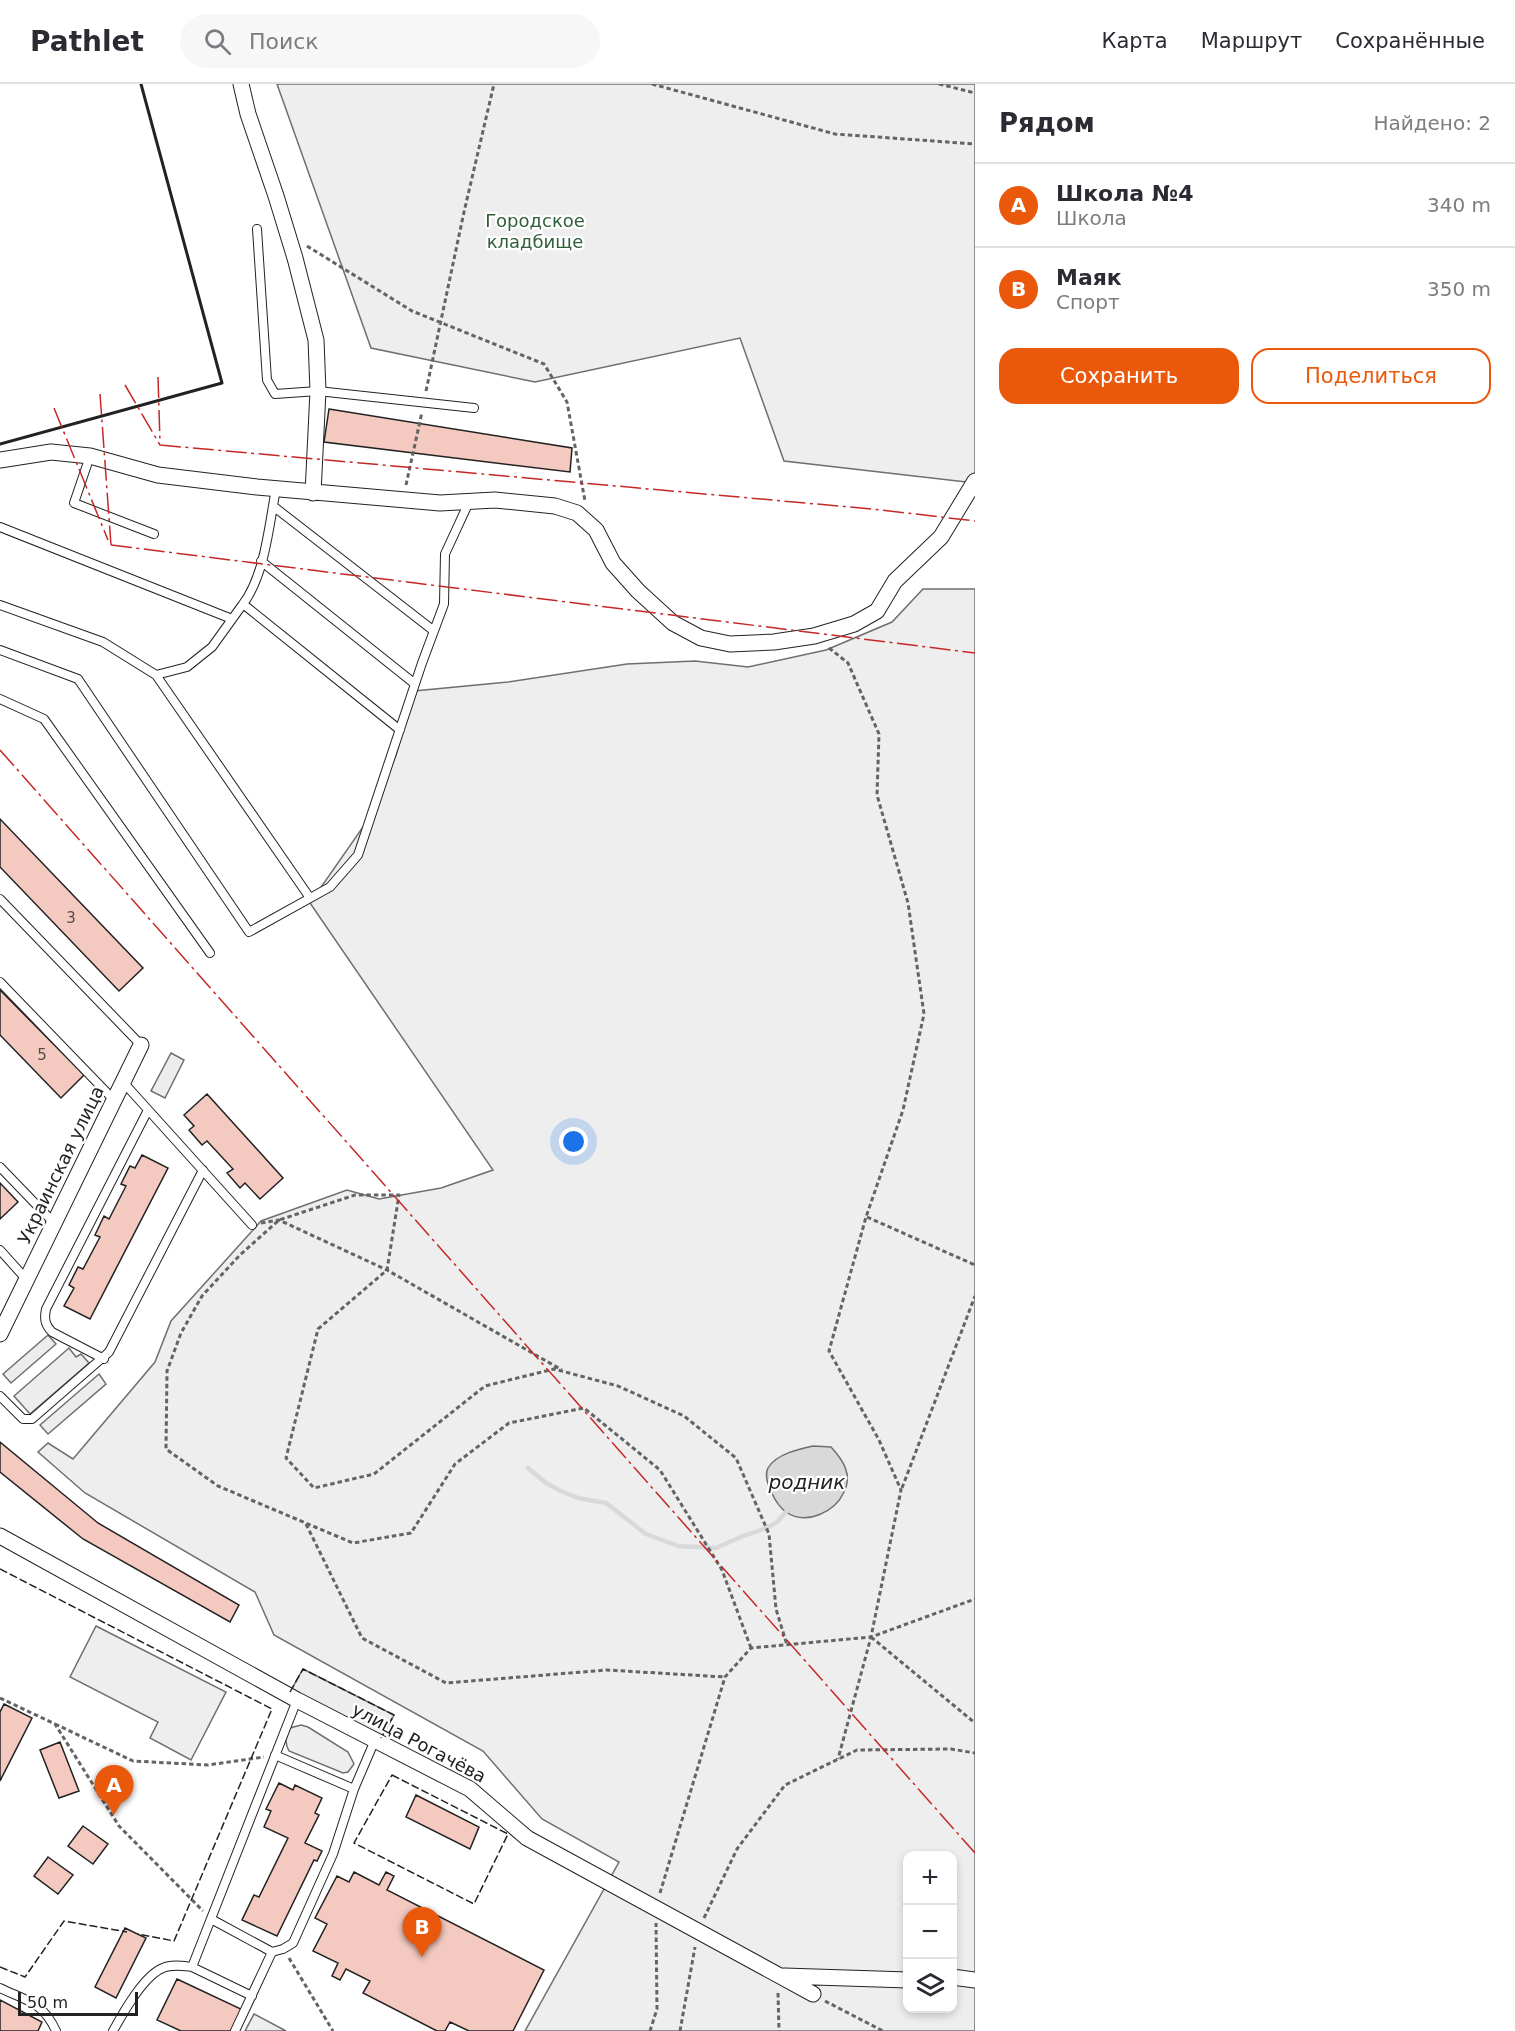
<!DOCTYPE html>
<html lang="ru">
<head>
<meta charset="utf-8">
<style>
  body { margin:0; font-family:"DejaVu Sans",sans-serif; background:#f7f7f7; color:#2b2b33 }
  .controls { position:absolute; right:18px; bottom:18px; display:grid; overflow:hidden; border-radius:12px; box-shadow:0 3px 9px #0003 }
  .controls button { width:54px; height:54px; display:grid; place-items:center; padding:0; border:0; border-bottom:2px solid #e1e1e2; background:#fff; color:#2b2b33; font:30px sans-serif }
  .scale { position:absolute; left:18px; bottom:15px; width:120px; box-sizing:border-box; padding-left:6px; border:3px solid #222; border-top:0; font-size:16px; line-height:21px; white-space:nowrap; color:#222; -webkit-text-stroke:4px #fff; paint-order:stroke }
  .you { position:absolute; left:574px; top:1058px; width:21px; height:21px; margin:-15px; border:4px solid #fff; border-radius:50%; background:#1a73e8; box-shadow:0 0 0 9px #1a73e833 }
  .badge { display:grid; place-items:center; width:39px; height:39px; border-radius:50%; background:#ea580c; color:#fff; font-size:20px; font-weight:700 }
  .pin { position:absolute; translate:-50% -50px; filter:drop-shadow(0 2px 3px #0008) }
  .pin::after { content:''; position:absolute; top:32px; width:21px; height:18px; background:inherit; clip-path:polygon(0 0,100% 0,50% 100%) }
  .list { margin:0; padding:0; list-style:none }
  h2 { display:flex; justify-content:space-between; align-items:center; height:78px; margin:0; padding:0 24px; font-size:26px }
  h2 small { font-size:20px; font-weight:400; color:#7c7c81 }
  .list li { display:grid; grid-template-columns:39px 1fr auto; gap:18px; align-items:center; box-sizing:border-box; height:84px; padding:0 24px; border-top:2px solid #e1e1e2 }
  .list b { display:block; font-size:22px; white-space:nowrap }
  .list p { margin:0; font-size:20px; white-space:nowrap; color:#7c7c81 }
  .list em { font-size:20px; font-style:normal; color:#7c7c81 }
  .actions { display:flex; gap:12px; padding:18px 24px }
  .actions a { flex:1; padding:14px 0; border:2px solid #ea580c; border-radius:18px; text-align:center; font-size:21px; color:#ea580c }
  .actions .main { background:#ea580c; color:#fff }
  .icon { flex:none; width:33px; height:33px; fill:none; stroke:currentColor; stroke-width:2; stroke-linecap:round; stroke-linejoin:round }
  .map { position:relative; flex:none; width:975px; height:1947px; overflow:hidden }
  header { display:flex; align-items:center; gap:36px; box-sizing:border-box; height:84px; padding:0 30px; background:#fff; border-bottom:2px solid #e1e1e2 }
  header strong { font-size:28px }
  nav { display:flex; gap:33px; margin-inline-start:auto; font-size:21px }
  .search { width:420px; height:54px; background:#f7f7f7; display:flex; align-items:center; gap:15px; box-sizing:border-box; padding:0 21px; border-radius:33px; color:#7c7c81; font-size:22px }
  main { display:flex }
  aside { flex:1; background:#fff }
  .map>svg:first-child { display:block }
  .green { fill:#eee; stroke:#6f6f6f; stroke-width:1.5; fill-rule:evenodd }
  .parking { fill:#ededed; stroke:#6f6f6f; stroke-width:1.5 }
  .water { fill:#d9d9d9; stroke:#6f6f6f; stroke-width:1.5 }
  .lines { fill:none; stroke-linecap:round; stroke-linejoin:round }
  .stream { stroke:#d9d9d9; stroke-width:4.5 }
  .building { fill:#f3c9c0; stroke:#222; stroke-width:1.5 }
  .lane-casing { stroke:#222; stroke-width:10 }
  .street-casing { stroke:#222; stroke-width:17 }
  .path { stroke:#646464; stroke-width:3; stroke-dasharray:4.5 3; stroke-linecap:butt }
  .lane { stroke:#fff; stroke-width:8 }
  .street { stroke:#fff; stroke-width:15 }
  .fence { stroke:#222; stroke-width:1.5; stroke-dasharray:8 3; stroke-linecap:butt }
  .wall { stroke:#222; stroke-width:3 }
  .power { stroke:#c62828; stroke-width:1.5; stroke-dasharray:21 4.5 3 4.5; stroke-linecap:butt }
  .labels { text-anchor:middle; stroke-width:4.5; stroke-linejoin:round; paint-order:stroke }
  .number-label { font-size:15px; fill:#564c4a }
  .park-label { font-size:18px; fill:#2f5e38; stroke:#fff }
  .street-label { font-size:18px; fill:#222; stroke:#fff }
  .water-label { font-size:20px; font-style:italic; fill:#222; stroke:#fff }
</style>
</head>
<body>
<header>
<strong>Pathlet</strong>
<div class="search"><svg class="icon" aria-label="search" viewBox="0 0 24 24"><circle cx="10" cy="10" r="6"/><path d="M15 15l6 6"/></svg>Поиск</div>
<nav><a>Карта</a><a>Маршрут</a><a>Сохранённые</a></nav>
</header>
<main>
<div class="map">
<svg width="975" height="1947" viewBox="0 0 975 1947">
  <rect width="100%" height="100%" fill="#fff"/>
  <path class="green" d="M 277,0 L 975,0 L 975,399 L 784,377 L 740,254 L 535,298 L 371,264 Z
    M 923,505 L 975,505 L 975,1947 L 525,1947 L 619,1778 L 542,1735 L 483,1667 L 274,1551 L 255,1508 L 85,1409 L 38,1368 L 48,1359 L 73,1375 L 155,1278 L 171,1237 L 261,1137 L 347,1106 L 379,1115 L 441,1104 L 493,1086 L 310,819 L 370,733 L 396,671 L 414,607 L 508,598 L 627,580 L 695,577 L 748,583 L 826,566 L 892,538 ZM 908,1772 L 952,1772 L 952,1924 L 908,1924 Z
    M 96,1542 L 226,1608 L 191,1676 L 150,1654 L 158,1638 L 70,1593 Z
    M 301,1641 L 308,1643 L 348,1668 L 354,1680 L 348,1688 L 343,1689 L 289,1667 C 284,1658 286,1653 290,1644 Z
    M 254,1930 L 286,1947 L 245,1947 Z"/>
  <path class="parking" d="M 171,969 L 184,976 L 165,1014 L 151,1007 Z
    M 48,1251 L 56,1260 L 11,1299 L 3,1290 Z
    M 69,1264 L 76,1273 L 81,1270 L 89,1279 L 30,1330 L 14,1312 Z
    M 99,1290 L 106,1300 L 48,1350 L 40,1341 Z
    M 303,1585 L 394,1631 L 381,1654 L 290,1608 Z"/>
  <path class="water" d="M 813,1362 L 831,1363 C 843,1376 853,1391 844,1408 C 835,1428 806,1442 786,1428 C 776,1421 762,1395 768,1384 C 776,1370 799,1365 813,1362 Z"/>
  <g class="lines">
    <path class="stream" d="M 528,1384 L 546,1399 L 561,1407 L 578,1414 L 606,1419 L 646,1450 L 678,1462 L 716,1464 L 743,1452 L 767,1444 L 777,1438 L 786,1428"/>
  </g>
  <path class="building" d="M 329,325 L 572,364 L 570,388 L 324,358 Z
    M 0,735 L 143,884 L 119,907 L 0,783 Z
    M 0,906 L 84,991 L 61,1014 L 0,951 Z
    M 207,1010 L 283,1094 L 260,1115 L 245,1099 L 240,1104 L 227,1089 L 233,1085 L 207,1057 L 202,1061 L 189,1046 L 194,1042 L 184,1031 Z
    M 142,1071 L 168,1084 L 90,1235 L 64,1222 L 74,1204 L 69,1201 L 78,1183 L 83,1185 L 100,1153 L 95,1151 L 104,1132 L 109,1135 L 126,1102 L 121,1100 L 130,1082 L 135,1084 Z
    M 0,1099 L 18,1118 L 0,1135 Z
    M 0,1358 L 98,1439 L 239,1521 L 230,1538 L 83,1455 L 0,1388 Z
    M 4,1620 L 32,1634 L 0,1697 L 0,1628 Z
    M 60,1658 L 79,1707 L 59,1714 L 40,1666 Z
    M 279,1699 L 293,1706 L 295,1701 L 322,1714 L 315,1729 L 319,1731 L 305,1759 L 322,1767 L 317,1777 L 314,1776 L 277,1852 L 242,1836 L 254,1811 L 259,1813 L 288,1754 L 264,1743 L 271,1727 L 266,1725 Z
    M 416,1711 L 479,1743 L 470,1765 L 406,1733 Z
    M 83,1742 L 108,1760 L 93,1780 L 68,1762 Z
    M 48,1773 L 73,1791 L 58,1810 L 34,1792 Z
    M 354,1788 L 379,1801 L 386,1788 L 394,1792 L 387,1806 L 544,1886 L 513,1947 L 469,1947 L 450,1938 L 445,1947 L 437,1947 L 363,1909 L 370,1897 L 346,1885 L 340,1896 L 332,1892 L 338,1879 L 313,1867 L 327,1840 L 315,1834 L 337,1792 L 349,1798 Z
    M 125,1844 L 146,1854 L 116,1914 L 95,1903 Z
    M 177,1895 L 243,1926 L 233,1947 L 181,1947 L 157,1936 Z
    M 0,1916 L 42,1938 L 38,1947 L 0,1947 Z"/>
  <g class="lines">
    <g class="lane-casing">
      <path id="lane" d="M 257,145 L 267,296 L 275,310 L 318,307 L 474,324
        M 90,372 L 74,419 L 154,450
        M 276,405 C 269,441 265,491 243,520 L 400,646
        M 273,422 L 434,547
        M 0,443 L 232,535
        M 261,477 L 415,600
        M 0,521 L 103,558 L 156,591 L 310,814
        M 0,566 L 78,595 L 249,848 L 330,803 L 358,771 L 422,579 L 444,520 L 445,470 L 469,418
        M 156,591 L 187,583 L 212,563 L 243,520
        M 0,615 L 44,635 L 210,869
        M 0,815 L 141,961
        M 0,898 L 114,1016
        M 123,998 L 252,1141
        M 0,1083 L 54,1139
        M 0,1166 L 26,1195
        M 104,1275 L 52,1248 C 45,1241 44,1235 46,1225 L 148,1026
        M 0,1312 L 23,1335 L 32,1335 L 109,1268 L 203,1086
        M 275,1671 L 354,1705
        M 211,1835 L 272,1868
        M 192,1883 L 252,1912
        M 0,1904 C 27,1917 43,1918 56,1947
        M 113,1947 C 123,1929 144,1891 163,1884 C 172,1880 183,1882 192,1883 L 297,1616
        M 235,1947 L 272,1868 L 283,1865 L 293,1859 L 333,1770 L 354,1705 L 375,1656"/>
    </g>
    <g class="street-casing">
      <path id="street" d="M 241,0 L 248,30 L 276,112 L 295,174 L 316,256 L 318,307 L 313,409
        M 0,376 L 51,368 L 90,372 L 158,391 L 257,403 L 440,419 L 495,416 L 555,422 L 577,429 L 596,446 L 613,479 L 638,507 L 673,539 L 701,554 L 730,560 L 774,558 L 814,552 L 854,540 L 877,527 L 895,497 L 941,453 L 975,397
        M 0,1250 L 141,961
        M 0,1452 L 297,1616 L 470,1705 L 527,1754 L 813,1910
        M 784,1892 L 908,1896
        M 952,1893 L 975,1896"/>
    </g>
    <path class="path" d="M 652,0 L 835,50 L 975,60
      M 939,0 L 975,9
      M 307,162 L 412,227 L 544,280 L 567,318 L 585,417
      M 426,307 L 464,128 L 494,0
      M 406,401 L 422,328
      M 829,564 L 848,579 L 879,650 L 877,711 L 908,819 L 924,930 L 903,1026 L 866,1133 L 829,1267 L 879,1356 L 901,1406 L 871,1553 L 838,1675
      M 867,1133 L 975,1181
      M 261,1139 L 279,1136 L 387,1186 L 562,1286
      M 902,1404 L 975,1212
      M 306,1440 L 362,1554 L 446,1599 L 607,1586 L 725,1593
      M 871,1553 L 975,1639
      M 751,1564 L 722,1486 L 660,1386 L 584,1324 L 509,1339 L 455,1380 L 411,1449 L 353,1459 L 218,1402 L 166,1365 L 167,1287 L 181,1249 L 202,1212 L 240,1171 L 279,1136 L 355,1111 L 399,1111 L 387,1186 L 318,1245 L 286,1374 L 314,1404 L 374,1390 L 485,1302 L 554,1285 L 618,1302 L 684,1332 L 736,1374 L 769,1450 L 776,1525 L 787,1561
      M 0,1614 L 55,1640 L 119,1742 L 203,1827
      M 55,1640 L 133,1677 L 208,1681 L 264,1673
      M 660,1809 L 725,1593 L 751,1564 L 871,1553 L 975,1515
      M 704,1834 L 737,1765 L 785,1701 L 857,1666 L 951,1665 L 975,1669
      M 289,1874 L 333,1947
      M 778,1909 L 779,1947
      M 825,1917 L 883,1947
      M 650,1947 L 657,1925 L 656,1839
      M 680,1947 L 695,1863"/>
    <use href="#lane" class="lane"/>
    <use href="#street" class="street"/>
    <path class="fence" d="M 0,1485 L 272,1625 L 174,1857 L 138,1850
      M 290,1608 L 303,1585 L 394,1631 L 381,1654
      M 392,1691 L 508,1750 L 474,1820 L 354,1759 Z
      M 0,1883 L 25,1893 L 64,1837 L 127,1848"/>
    <path class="wall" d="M 0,360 L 222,299 L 141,0"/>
    <path class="power" d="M 158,293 L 160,358
      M 125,301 L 160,361
      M 100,310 L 111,461
      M 54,324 L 108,456
      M 160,361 L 872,425 L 975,437
      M 111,461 L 975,569
      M 0,666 L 975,1769"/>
  </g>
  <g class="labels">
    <g class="number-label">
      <text x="71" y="839">3</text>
      <text x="42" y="976">5</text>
    </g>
    <g class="park-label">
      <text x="535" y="143">Городское<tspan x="535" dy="21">кладбище</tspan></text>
    </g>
    <g class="street-label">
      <text transform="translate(61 1081) rotate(-64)" y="6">Украинская улица</text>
      <text transform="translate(419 1659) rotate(28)" y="6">улица Рогачёва</text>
    </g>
    <g class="water-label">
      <text x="807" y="1405">родник</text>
    </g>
  </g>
</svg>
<div class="controls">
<button>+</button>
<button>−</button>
<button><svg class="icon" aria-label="layers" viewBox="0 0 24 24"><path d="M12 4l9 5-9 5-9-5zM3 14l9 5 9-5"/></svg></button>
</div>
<div class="scale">50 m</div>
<div class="you"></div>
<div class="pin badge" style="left:114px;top:1731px">A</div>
<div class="pin badge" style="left:422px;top:1873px">B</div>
</div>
<aside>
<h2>Рядом<small>Найдено: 2</small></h2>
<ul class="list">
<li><span class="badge">A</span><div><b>Школа №4</b><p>Школа</p></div><em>340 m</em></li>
<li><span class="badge">B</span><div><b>Маяк</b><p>Спорт</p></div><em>350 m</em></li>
</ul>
<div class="actions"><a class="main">Сохранить</a><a>Поделиться</a></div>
</aside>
</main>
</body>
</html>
